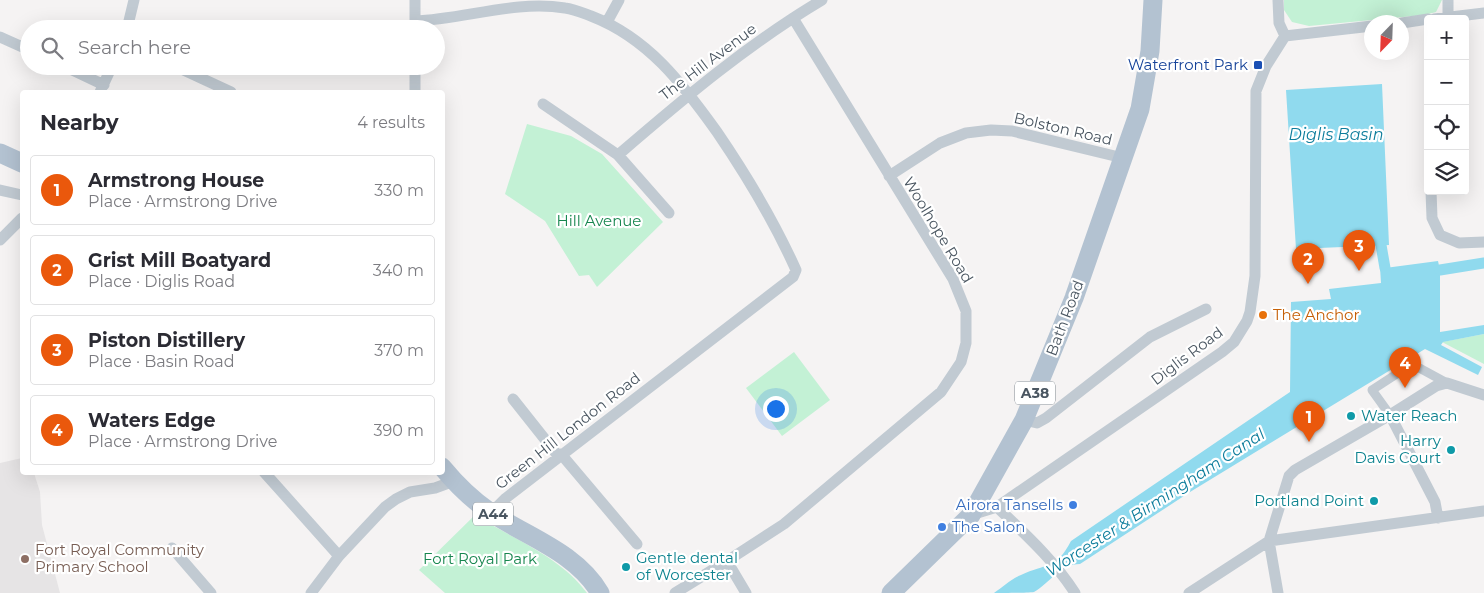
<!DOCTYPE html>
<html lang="en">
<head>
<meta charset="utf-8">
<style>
  body { margin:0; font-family:Montserrat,sans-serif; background:#f7f7f7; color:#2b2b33 }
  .controls { position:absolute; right:15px; top:15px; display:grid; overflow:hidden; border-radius:5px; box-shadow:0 5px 20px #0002 }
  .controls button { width:45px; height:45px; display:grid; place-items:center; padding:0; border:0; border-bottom:1px solid #e1e1e2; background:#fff; color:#2b2b33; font:25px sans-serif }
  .compass { position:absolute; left:1364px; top:15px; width:45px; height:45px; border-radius:50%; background:#fff; box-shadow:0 5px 20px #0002; rotate:203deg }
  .you { position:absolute; left:775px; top:408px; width:18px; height:18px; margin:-12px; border:4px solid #fff; border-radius:50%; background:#1a73e8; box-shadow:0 0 0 8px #1a73e833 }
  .badge { display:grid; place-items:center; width:32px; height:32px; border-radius:50%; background:#ea580c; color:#fff; font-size:16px; font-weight:700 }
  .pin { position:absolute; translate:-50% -41px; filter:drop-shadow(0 1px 2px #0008) }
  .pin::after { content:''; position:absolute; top:26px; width:18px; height:15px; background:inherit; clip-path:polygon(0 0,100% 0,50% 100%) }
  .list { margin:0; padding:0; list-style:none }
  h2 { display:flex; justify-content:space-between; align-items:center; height:65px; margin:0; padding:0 20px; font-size:21px }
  h2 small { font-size:16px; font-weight:400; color:#7c7c81 }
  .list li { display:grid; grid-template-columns:32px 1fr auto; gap:15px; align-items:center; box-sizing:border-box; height:70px; margin:0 10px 10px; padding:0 10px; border:1px solid #e1e1e2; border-radius:5px }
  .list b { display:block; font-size:19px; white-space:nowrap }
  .list p { margin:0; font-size:16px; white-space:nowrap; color:#7c7c81 }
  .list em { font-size:16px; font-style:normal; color:#7c7c81 }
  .icon { flex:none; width:28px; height:28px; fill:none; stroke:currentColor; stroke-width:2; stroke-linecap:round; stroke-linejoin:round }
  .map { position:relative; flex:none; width:1484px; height:593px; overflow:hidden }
  .search { position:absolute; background:#fff; box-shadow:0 5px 20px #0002; left:20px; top:20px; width:425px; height:55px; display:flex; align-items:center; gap:12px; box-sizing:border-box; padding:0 18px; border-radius:28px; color:#7c7c81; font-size:19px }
  .panel { position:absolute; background:#fff; box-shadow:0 5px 20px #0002; left:20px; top:90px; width:425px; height:385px; border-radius:5px }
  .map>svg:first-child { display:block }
  .education { fill:#e6e4e5 }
  .green { fill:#c3f1d5 }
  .water { fill:#90daee }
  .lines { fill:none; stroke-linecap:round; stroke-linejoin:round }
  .canal { stroke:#90daee; stroke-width:11 }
  .pedestrian { stroke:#c1cad2; stroke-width:9 }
  .minor { stroke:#c1cad2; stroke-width:11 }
  .primary { stroke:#b3c2d1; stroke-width:19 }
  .transit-dot { fill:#1a4fb4; stroke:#fff; stroke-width:2 }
  .food-dot { fill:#e8710a; stroke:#fff; stroke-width:2 }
  .culture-dot { fill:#0f9aa8; stroke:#fff; stroke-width:2 }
  .shop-dot { fill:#3f7fe0; stroke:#fff; stroke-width:2 }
  .education-dot { fill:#8d6e63; stroke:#fff; stroke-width:2 }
  .labels { text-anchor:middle; stroke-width:4.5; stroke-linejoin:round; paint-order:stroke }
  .shield { fill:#fff; stroke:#808990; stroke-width:1 }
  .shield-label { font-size:14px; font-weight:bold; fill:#4a5661 }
  .street-label { font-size:15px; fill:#4a5661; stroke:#fff }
  .transit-label { font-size:15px; fill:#164399; stroke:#fff; text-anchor:end }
  .park-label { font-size:15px; fill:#17864f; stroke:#fff }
  .food-label { font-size:15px; fill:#c56008; stroke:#fff; text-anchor:start }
  .culture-label { font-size:15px; fill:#0d838f; stroke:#fff; text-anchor:start }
  .shop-label { font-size:15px; fill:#366cbe; stroke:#fff; text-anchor:end }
  .education-label { font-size:15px; fill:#785e54; stroke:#fff; text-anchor:start }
  .water-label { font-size:16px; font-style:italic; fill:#0c7c9b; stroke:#fff }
</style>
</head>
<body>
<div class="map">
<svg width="1484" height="593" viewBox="0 0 1484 593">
  <rect width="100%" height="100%" fill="#f5f3f3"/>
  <path class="education" d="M 22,458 L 22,472 L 34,473 L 40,492 L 42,525 L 60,593 L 0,593 L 0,463 Z"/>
  <path class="green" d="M 1284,0 L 1442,0 L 1436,12 L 1424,15 L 1309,26 L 1292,22 L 1284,10 Z
    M 527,124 L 571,136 L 602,154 L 663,222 L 597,287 L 589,275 L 579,276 L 545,221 L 505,194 Z
    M 1484,334 L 1484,364 L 1442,342 Z
    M 794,352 L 830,400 L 782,436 L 746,388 Z
    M 475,515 C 513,539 560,556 587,593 L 445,593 L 419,570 Z"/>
  <path class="water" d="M 1382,84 L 1389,245 L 1296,249 L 1286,90 Z
    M 1438,261 L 1440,270 L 1440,332 L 1484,325 L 1484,334 L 1443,342 L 1441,345 L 1482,367 L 1478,375 L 1425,349 L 1190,492 L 1080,564 C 1060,564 1050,583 1034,592 C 1026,593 1004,593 994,593 C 1003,587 1011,579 1021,575 C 1046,563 1056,570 1071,541 L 1290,392 L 1291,302 L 1331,299 L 1329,289 L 1381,283 L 1380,267 L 1385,268 Z"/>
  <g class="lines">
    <path class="canal" d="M 1381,245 L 1385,268
      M 1440,270 L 1484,263"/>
    <path class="pedestrian" d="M 1390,415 L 1372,390 L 1412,364 L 1447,383"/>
    <path class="minor" d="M 1278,0 L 1279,23 L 1285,36
      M 1434,19 L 1484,13
      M 1448,19 L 1448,0
      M 415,21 C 465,19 515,0 565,8 C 574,9 583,13 591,16 C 648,38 682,83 717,132 C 747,176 774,221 796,270 L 793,277 L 506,498 L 491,513
      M 607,22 L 619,0
      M 1402,23 L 1428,19
      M 415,28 L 415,0
      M 127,29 L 134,0
      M 1285,36 L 1372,26
      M 0,37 L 29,50
      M 64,66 L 104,85
      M 175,66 L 231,92
      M 100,92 L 112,66
      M 415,92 L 415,66
      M 543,104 L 618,155 C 683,99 748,44 822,0
      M 618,155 L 669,213
      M 889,176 L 940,143 L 966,133 L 991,130 L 1012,131 L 1123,158
      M 0,190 L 22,195
      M 1431,191 L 1432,218 L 1440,235 L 1459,243 L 1484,242
      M 0,240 L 22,218
      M 513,399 L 559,457
      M 1390,415 L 1435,502 L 1438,518
      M 1024,420 L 1037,423 L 1046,418 L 1150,337 L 1206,309
      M 561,454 L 637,544
      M 264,472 L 339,556
      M 997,507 C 1025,534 1054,560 1075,593
      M 971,515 L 997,507 L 1222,352 L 1234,342 L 1247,321 L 1250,312 L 1255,276 L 1256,91 L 1266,66 L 1285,36
      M 172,548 L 211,593
      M 311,593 L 339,556 L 385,507 L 396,499 L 410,492 L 435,488 L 454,481
      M 675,593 L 727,561
      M 746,593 L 727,561 L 784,524 L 941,392 L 961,362 L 966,343 L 966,311 L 953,279 L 793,18
      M 1189,593 L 1269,541 L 1484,511
      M 1278,593 L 1269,541 L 1289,476 L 1295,470 L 1390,415 L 1436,386 L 1447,383 L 1484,395"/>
    <path class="primary" d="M 0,153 L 22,163
      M 442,467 C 456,484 471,499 490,512 C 527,537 576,552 600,593
      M 891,593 L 971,515 L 1024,420 L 1074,298 L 1140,109 L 1150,51 L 1153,0"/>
  </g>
  <rect class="transit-dot" x="1253" y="60" width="10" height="10" rx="2.5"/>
  <circle class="food-dot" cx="1263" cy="315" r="5"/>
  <g class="culture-dot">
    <circle cx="1351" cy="416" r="5"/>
    <circle cx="1451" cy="450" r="5"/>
    <circle cx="1374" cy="501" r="5"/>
    <circle cx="626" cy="567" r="5"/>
  </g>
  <g class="shop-dot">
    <circle cx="1073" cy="505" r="5"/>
    <circle cx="942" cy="527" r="5"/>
  </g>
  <circle class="education-dot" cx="25" cy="559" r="5"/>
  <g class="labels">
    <g class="shield">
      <rect x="1015" y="381.5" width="40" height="23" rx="4"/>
      <rect x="473" y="502.5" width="40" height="23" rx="4"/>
    </g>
    <g class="shield-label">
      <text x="1035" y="398">A38</text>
      <text x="493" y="519">A44</text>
    </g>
    <g class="street-label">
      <text transform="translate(708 62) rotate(-37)" y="5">The Hill Avenue</text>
      <text transform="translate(1063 129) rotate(13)" y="5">Bolston Road</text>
      <text transform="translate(938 230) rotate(59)" y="5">Woolhope Road</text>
      <text transform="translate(1065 318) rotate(-69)" y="5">Bath Road</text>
      <text transform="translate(1187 356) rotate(-37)" y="5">Diglis Road</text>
      <text transform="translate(568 431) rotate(-38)" y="5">Green Hill London Road</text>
    </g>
    <g class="transit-label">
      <text x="1248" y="70">Waterfront Park</text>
    </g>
    <g class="park-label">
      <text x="599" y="226">Hill Avenue</text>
      <text x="480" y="564">Fort Royal Park</text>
    </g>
    <g class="food-label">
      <text x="1273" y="320">The Anchor</text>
    </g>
    <g class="culture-label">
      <text x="1361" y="421">Water Reach</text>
      <text x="1441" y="446" text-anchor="end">Harry<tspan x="1441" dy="17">Davis Court</tspan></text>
      <text x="1364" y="506" text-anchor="end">Portland Point</text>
      <text x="636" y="563">Gentle dental<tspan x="636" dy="17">of Worcester</tspan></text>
    </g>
    <g class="shop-label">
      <text x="1063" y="510">Airora Tansells</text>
      <text x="952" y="532" text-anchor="start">The Salon</text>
    </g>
    <g class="education-label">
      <text x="35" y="555">Fort Royal Community<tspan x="35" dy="17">Primary School</tspan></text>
    </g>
    <g class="water-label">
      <text x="1336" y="140">Diglis Basin</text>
      <text transform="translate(1155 502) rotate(-33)" y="6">Worcester &amp; Birmingham Canal</text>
    </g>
  </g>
</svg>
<div class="controls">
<button>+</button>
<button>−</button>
<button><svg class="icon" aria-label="locate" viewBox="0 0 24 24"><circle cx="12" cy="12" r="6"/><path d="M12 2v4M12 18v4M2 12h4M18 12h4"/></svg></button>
<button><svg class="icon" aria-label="layers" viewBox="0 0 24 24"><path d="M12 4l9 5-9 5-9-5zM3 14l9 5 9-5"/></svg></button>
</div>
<svg class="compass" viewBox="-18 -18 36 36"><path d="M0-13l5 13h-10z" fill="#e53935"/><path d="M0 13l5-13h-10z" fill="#7c7c81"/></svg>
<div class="you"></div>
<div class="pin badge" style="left:1309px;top:442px">1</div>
<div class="pin badge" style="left:1308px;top:284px">2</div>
<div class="pin badge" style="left:1359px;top:271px">3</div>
<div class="pin badge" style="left:1405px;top:388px">4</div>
<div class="search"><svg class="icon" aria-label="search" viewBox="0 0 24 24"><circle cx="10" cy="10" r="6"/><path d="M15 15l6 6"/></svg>Search here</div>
<section class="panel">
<h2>Nearby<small>4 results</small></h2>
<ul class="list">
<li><span class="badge">1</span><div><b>Armstrong House</b><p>Place · Armstrong Drive</p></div><em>330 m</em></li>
<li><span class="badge">2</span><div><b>Grist Mill Boatyard</b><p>Place · Diglis Road</p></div><em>340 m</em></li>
<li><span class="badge">3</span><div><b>Piston Distillery</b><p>Place · Basin Road</p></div><em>370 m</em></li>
<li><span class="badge">4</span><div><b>Waters Edge</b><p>Place · Armstrong Drive</p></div><em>390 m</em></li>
</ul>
</section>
</div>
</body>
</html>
